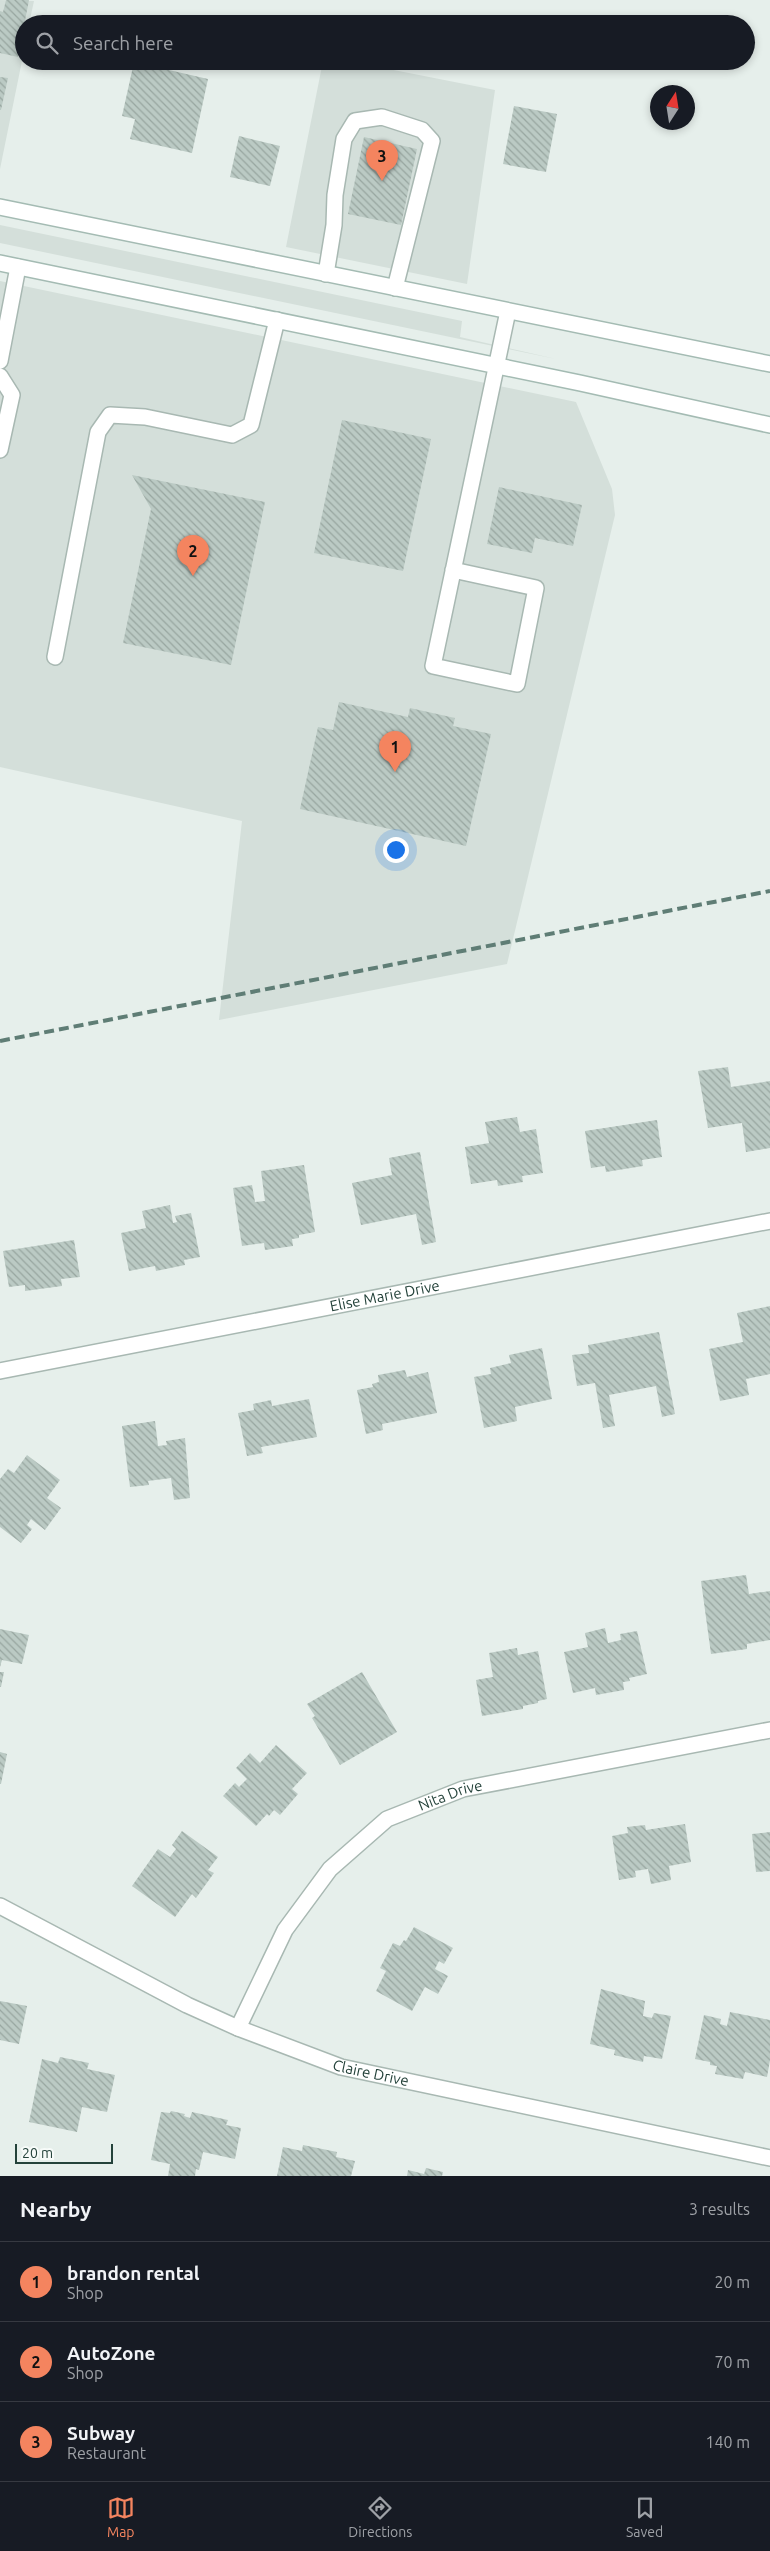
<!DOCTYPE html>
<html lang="en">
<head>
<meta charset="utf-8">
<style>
  body { margin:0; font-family:Ubuntu,sans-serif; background:#242831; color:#f1f3f6 }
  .compass { position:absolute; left:650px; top:85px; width:45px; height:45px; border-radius:50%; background:#171b24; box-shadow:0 2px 8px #0003; rotate:12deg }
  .scale { position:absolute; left:15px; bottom:12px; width:98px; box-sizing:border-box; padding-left:5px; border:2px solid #24423a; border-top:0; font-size:14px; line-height:18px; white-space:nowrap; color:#24423a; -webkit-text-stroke:4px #f7fbf9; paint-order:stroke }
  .you { position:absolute; left:395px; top:849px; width:18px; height:18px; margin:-12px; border:4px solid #fff; border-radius:50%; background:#1a73e8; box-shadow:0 0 0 8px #1a73e833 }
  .badge { display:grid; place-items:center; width:32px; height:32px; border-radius:50%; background:#f4845f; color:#111; font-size:16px; font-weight:700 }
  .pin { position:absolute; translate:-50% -41px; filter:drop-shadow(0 1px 2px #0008) }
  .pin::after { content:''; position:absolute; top:26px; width:18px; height:15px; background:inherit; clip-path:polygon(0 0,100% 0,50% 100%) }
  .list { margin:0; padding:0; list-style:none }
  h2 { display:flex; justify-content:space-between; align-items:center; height:65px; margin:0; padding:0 20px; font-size:21px }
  h2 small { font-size:16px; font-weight:400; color:#9ea1a6 }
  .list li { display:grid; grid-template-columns:32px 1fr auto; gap:15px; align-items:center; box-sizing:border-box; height:80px; padding:0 20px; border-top:1px solid #363941 }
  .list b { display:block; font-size:19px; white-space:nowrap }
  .list p { margin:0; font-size:16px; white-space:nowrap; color:#9ea1a6 }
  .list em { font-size:16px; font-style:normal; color:#9ea1a6 }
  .icon { flex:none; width:28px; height:28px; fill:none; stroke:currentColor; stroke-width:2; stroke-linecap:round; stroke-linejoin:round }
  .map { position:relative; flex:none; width:770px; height:2176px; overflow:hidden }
  .search { position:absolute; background:#171b24; box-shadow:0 2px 8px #0003; left:15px; right:15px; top:15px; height:55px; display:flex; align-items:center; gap:12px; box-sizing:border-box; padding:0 18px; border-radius:28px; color:#9ea1a6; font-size:19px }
  .sheet { height:305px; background:#171b24 }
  nav { display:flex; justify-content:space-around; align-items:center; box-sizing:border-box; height:70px; border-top:1px solid #363941; background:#171b24; font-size:14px; color:#9ea1a6 }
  nav a { display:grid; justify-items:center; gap:2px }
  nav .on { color:#f4845f }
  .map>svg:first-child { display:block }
  .built { fill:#d4dfda }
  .building { fill:url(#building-back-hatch) }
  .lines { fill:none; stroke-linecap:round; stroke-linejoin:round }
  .service-casing { stroke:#a8b8b2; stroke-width:18 }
  .minor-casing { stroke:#a8b8b2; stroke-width:18 }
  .secondary-casing { stroke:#a4bbb3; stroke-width:18 }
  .service { stroke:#fff; stroke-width:15 }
  .minor { stroke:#fff; stroke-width:15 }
  .secondary { stroke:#fff; stroke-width:15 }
  .rail { stroke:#5f7d75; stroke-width:4; stroke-dasharray:10 5; stroke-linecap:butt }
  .labels { text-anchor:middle; stroke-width:4; stroke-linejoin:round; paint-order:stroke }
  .street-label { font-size:15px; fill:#24423a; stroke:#f7fbf9 }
</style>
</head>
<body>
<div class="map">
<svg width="770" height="2176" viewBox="0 0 770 2176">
  <defs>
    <pattern id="building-back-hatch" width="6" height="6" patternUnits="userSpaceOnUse" patternTransform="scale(1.25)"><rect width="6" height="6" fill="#bbcac4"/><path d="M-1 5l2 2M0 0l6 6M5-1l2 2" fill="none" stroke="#98a6a0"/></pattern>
  </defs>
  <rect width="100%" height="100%" fill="#e6efeb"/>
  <path class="built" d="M 0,0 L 34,1 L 29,24 L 24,24 L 24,51 L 0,169 Z
    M 323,61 L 348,61 L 495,90 L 467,284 L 286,247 Z
    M 0,225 L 462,321 L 460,337 L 556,359 L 0,243 Z
    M 0,281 L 576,402 L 612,489 L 615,515 L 507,964 L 219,1020 L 242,821 L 0,767 Z"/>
  <path class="building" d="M 6,0 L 29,0 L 18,57 L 0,53 L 0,11 L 3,12 Z
    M 134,62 L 208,79 L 192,153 L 130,139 L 135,119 L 122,116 Z
    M 0,77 L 8,78 L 1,110 L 0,110 Z
    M 514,106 L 557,114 L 546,172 L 503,164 Z
    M 239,136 L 280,146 L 270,186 L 230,177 Z
    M 364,137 L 417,149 L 401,225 L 348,214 Z
    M 342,420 L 431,439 L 403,571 L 314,553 Z
    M 132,475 L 265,502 L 231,665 L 123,643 L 151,509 Z
    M 499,487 L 582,505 L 573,546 L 535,538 L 532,553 L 487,544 Z
    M 339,702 L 408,717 L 410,708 L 455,718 L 453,726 L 491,734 L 466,846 L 300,809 L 318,727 L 333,730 Z
    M 728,1067 L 731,1087 L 770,1081 L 770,1148 L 746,1152 L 742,1123 L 708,1128 L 698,1071 Z
    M 517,1117 L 520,1132 L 536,1129 L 543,1173 L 522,1176 L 523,1182 L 498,1186 L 497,1180 L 471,1184 L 465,1147 L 489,1143 L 485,1122 Z
    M 657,1120 L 662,1157 L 642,1160 L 643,1166 L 606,1172 L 605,1166 L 591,1168 L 585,1131 Z
    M 420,1152 L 436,1242 L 422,1245 L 416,1214 L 361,1225 L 352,1183 L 392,1175 L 389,1158 Z
    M 304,1165 L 315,1232 L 299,1235 L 299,1238 L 292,1239 L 293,1246 L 265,1250 L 264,1243 L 242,1246 L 233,1188 L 252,1185 L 255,1202 L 265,1201 L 261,1171 Z
    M 170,1205 L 173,1223 L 177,1222 L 175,1216 L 191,1213 L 200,1257 L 184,1260 L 185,1265 L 156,1271 L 155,1266 L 129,1271 L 121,1233 L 146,1228 L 142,1211 Z
    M 74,1240 L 80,1277 L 61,1279 L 62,1286 L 25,1291 L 25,1285 L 9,1287 L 3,1251 Z
    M 770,1306 L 770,1374 L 746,1379 L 749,1395 L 720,1401 L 709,1349 L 743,1342 L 737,1313 Z
    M 659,1332 L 675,1414 L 662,1417 L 656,1386 L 609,1395 L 615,1426 L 603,1428 L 595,1383 L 577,1386 L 572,1355 L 589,1353 L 588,1345 Z
    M 542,1348 L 552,1399 L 515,1407 L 517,1421 L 484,1428 L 474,1377 L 491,1374 L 490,1368 L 511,1363 L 509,1355 Z
    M 405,1370 L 407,1377 L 428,1372 L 437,1413 L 382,1424 L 383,1430 L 366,1434 L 357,1390 L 373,1387 L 372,1384 L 379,1382 L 378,1375 Z
    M 309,1399 L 317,1437 L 261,1447 L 263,1453 L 247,1456 L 238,1413 L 254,1410 L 253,1404 L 271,1400 L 272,1406 Z
    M 155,1421 L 158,1446 L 167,1445 L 166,1441 L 185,1438 L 190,1498 L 174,1500 L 171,1478 L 148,1481 L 149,1485 L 130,1487 L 122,1426 Z
    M 27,1455 L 60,1480 L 47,1498 L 61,1508 L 45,1530 L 31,1519 L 27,1525 L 32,1529 L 21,1543 L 0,1527 L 0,1479 L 8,1469 L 14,1473 Z
    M 746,1575 L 749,1594 L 770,1591 L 770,1640 L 747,1644 L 747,1649 L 711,1654 L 701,1581 Z
    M 605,1628 L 608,1643 L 621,1640 L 620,1634 L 637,1631 L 647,1674 L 629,1678 L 630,1681 L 623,1682 L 624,1690 L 596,1695 L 595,1688 L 573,1693 L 564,1652 L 588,1647 L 585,1633 Z
    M 0,1629 L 29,1635 L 22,1664 L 2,1660 L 0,1667 Z
    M 517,1648 L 518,1655 L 538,1651 L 547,1699 L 538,1701 L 538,1703 L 523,1706 L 523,1709 L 482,1716 L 476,1680 L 493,1677 L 489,1653 Z
    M 0,1672 L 4,1672 L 1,1687 L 0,1687 Z
    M 362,1672 L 397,1732 L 340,1765 L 312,1718 L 315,1716 L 307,1704 Z
    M 276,1745 L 307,1773 L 292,1789 L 298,1794 L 280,1815 L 274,1810 L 269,1816 L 267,1814 L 256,1826 L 223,1796 L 235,1783 L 239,1787 L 247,1779 L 236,1768 L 250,1753 L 260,1763 Z
    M 0,1752 L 7,1754 L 1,1784 L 0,1784 Z
    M 685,1824 L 691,1862 L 669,1866 L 671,1880 L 651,1884 L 648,1869 L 635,1871 L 636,1877 L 619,1880 L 612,1836 L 628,1833 L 627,1827 L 645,1825 L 646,1830 Z
    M 182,1831 L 218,1857 L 208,1870 L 214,1873 L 196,1898 L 192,1894 L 175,1917 L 132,1886 L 158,1849 L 170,1857 L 176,1849 L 172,1845 Z
    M 770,1832 L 770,1871 L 756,1872 L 752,1834 Z
    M 414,1927 L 453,1948 L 444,1964 L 439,1961 L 435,1969 L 448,1976 L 438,1994 L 425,1987 L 412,2011 L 376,1991 L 386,1971 L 380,1968 L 393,1943 L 400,1946 L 404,1940 L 406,1941 Z
    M 601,1989 L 645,2001 L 643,2016 L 652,2018 L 654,2013 L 671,2016 L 662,2059 L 644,2056 L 643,2062 L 614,2055 L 615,2050 L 590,2044 Z
    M 0,2001 L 27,2006 L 19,2044 L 0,2040 Z
    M 730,2012 L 770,2020 L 770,2060 L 767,2077 L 745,2072 L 743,2079 L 715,2074 L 717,2066 L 710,2065 L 710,2062 L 695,2059 L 704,2015 L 721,2019 L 720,2024 L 727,2026 Z
    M 60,2057 L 89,2063 L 87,2069 L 115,2075 L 107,2112 L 82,2107 L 77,2132 L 29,2122 L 42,2059 L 58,2063 Z
    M 171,2111 L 185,2114 L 184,2116 L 190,2118 L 192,2112 L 228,2120 L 226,2125 L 241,2128 L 235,2159 L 203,2152 L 199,2170 L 196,2169 L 195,2176 L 168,2176 L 170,2164 L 151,2160 L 161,2112 L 170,2113 Z
    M 303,2145 L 337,2152 L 336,2157 L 355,2161 L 351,2176 L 277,2176 L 283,2147 L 302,2151 Z
    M 426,2168 L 443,2172 L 442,2176 L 407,2176 L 408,2170 L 424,2174 Z"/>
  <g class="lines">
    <g class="service-casing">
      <path id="service" d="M 326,274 L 334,225 L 335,195 L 344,139 L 355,121 L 382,117 L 422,130 L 432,141 L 395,288
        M 0,361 L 18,267
        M 0,376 L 12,395 L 0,450
        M 453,570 L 536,588 L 517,684 L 433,666 L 508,311
        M 55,657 L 98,432 L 110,415 L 145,417 L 232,435 L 251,425 L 277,320"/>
    </g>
    <g class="minor-casing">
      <g id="minor">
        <path id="s1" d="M 0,1371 L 770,1221"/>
        <path id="s2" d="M 0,1906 L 187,2005 L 238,2028 L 341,2067 L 770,2158"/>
        <path id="s3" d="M 238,2028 L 285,1930 L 330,1869 L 387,1819 L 463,1789 L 770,1730"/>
      </g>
    </g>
    <g class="secondary-casing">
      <path id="secondary" d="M 0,207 L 770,364
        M 0,263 L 580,383 L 770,425"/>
    </g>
    <use href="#service" class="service"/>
    <use href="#minor" class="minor"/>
    <use href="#secondary" class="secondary"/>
    <path class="rail" d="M 0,1041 L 770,891"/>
  </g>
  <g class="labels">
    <g class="street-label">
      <text dy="5" stroke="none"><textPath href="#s1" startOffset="392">Elise Marie Drive</textPath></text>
      <text dy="5" stroke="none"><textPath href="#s3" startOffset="328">Nita Drive</textPath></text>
      <text dy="5" stroke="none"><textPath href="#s2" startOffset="408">Claire Drive</textPath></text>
    </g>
  </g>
</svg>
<svg class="compass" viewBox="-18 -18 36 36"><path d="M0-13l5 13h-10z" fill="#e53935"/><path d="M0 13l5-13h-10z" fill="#9ea1a6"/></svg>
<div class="scale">20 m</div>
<div class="you"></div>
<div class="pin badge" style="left:395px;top:772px">1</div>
<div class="pin badge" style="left:193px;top:576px">2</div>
<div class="pin badge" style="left:382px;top:181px">3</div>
<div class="search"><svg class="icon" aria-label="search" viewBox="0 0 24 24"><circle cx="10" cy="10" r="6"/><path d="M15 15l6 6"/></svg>Search here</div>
</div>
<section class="sheet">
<h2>Nearby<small>3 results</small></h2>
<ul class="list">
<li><span class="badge">1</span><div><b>brandon rental</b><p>Shop</p></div><em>20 m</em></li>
<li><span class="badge">2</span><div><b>AutoZone</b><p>Shop</p></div><em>70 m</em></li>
<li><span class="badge">3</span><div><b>Subway</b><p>Restaurant</p></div><em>140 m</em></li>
</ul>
</section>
<nav>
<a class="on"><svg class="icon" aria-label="map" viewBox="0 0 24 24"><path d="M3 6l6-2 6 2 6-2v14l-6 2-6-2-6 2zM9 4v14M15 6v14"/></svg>Map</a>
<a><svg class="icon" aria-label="directions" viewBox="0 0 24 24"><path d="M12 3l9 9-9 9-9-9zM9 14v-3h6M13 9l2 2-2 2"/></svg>Directions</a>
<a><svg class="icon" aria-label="saved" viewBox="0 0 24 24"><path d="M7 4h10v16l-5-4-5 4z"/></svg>Saved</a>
</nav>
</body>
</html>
